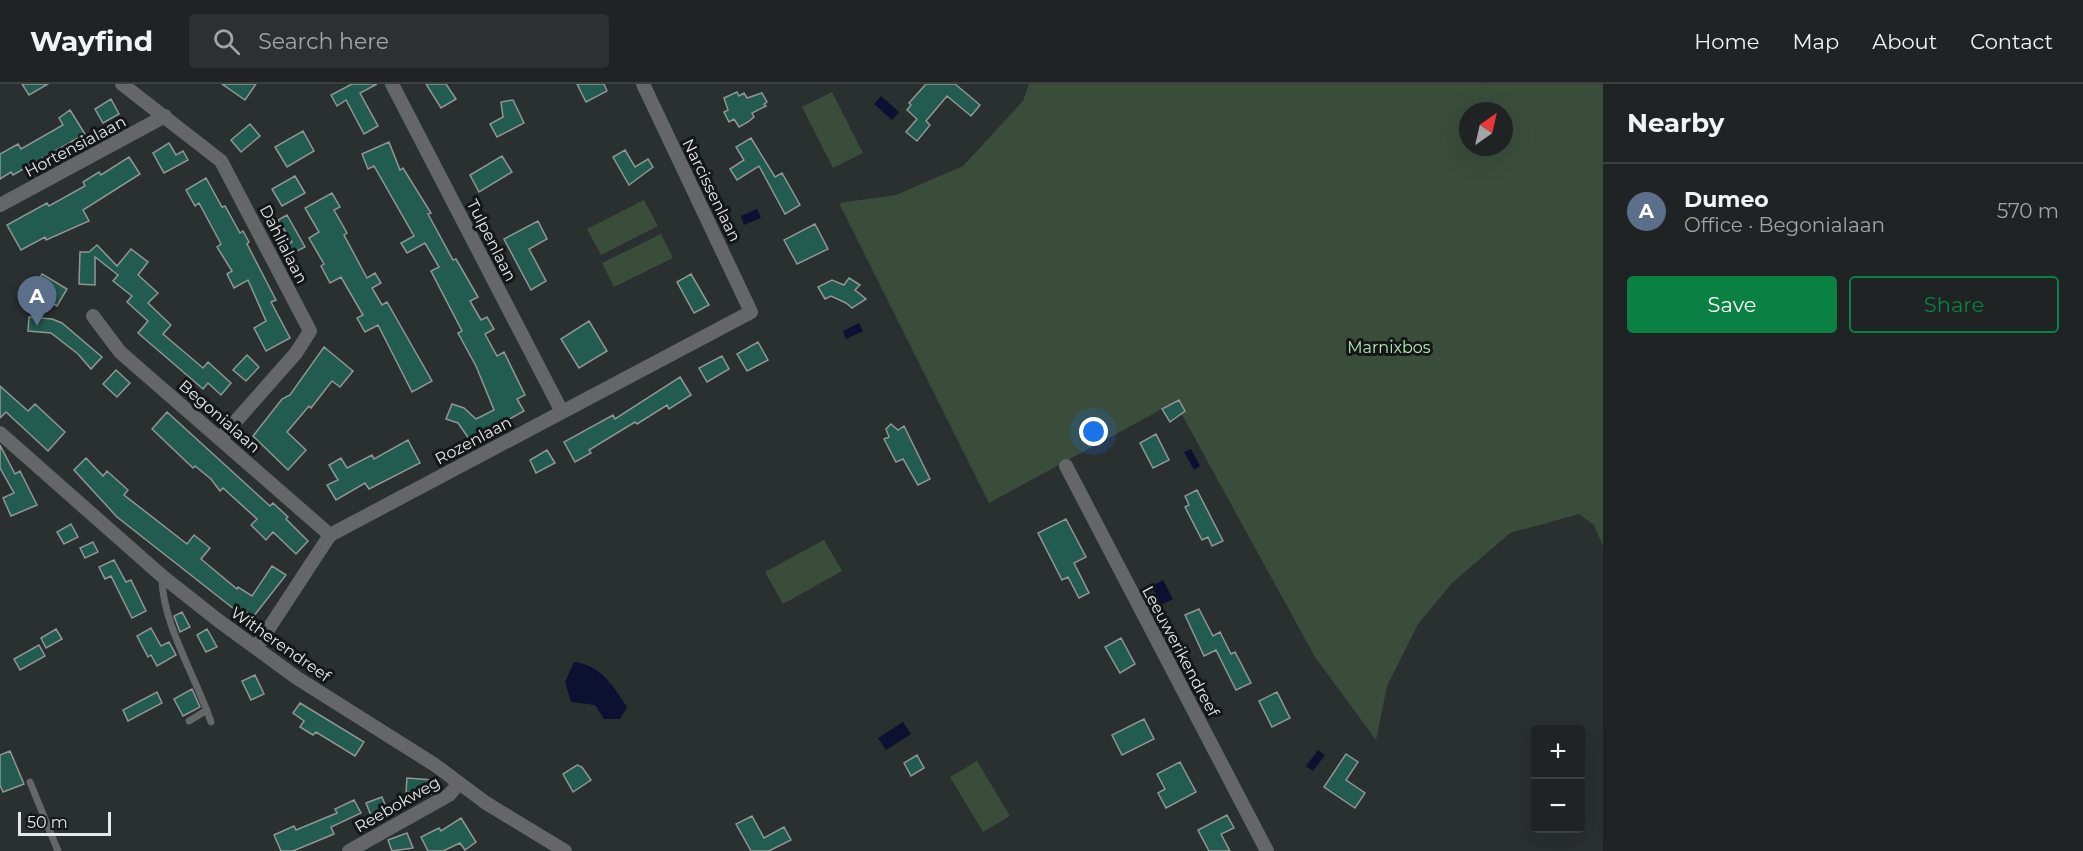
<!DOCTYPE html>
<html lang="en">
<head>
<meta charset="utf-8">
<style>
  body { margin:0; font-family:Montserrat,sans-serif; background:#2d2f31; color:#f1f3f6 }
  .controls { position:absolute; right:18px; bottom:18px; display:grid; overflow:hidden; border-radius:6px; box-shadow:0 6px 24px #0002 }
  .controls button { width:54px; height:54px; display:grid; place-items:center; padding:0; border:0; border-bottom:2px solid #3d4041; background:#202324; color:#f1f3f6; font:30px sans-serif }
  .compass { position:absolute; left:1459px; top:18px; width:54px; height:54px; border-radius:50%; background:#202324; box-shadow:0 6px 24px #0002; rotate:34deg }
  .scale { position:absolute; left:18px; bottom:15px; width:93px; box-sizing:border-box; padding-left:6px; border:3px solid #e4e8e8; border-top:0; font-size:16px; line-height:21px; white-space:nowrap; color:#e4e8e8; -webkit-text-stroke:4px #141617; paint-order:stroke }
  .you { position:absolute; left:1094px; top:348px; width:21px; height:21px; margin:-15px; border:4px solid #fff; border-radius:50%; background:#1a73e8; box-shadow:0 0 0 9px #1a73e833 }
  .badge { display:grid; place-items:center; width:39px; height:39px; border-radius:50%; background:#0b8043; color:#fff; font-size:20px; font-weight:700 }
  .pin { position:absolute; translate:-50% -50px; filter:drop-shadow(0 2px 3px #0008) }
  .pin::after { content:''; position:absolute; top:32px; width:21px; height:18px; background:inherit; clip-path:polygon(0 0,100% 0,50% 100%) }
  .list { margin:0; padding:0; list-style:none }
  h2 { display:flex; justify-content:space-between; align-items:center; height:78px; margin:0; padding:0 24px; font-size:26px }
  h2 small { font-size:20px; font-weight:400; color:#a2a4a6 }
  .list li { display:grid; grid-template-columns:39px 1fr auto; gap:18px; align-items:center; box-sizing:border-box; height:96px; padding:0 24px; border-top:2px solid #3d4041 }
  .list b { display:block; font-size:22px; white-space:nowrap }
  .list p { margin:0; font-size:20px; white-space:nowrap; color:#a2a4a6 }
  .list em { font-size:20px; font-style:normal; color:#a2a4a6 }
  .actions { display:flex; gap:12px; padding:18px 24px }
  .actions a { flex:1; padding:14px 0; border:2px solid #0b8043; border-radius:6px; text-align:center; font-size:21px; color:#0b8043 }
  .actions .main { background:#0b8043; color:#fff }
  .icon { flex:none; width:33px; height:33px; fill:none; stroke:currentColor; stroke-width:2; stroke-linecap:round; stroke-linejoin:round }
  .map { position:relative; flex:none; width:1603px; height:767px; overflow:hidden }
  header { display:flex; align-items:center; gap:36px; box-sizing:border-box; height:84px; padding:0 30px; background:#202324; border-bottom:2px solid #3d4041 }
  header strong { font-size:28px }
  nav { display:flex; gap:33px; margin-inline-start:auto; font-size:21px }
  .search { width:420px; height:54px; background:#2d2f31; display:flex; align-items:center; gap:15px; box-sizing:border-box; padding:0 21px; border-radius:6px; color:#a2a4a6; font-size:22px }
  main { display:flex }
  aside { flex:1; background:#202324 }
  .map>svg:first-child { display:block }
  .green { fill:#3a4d3b; fill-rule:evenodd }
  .water { fill:#0d1131 }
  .building { fill:#225b50; stroke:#919695; stroke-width:1.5 }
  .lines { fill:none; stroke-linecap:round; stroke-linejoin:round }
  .lane { stroke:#646667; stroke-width:7 }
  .street { stroke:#646667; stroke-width:14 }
  .labels { text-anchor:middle; stroke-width:6; stroke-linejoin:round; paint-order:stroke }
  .street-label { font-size:16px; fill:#e4e8e8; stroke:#141617 }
  .park-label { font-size:16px; fill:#b2e9b3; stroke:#141617 }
</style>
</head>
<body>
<header>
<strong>Wayfind</strong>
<div class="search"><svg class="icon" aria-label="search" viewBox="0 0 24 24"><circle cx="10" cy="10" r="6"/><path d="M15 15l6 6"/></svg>Search here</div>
<nav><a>Home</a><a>Map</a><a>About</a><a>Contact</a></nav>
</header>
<main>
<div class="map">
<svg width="1603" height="767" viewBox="0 0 1603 767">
  <rect width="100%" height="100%" fill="#2a2f30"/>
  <path class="green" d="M 1029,0 L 1603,0 L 1603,462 L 1594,441 L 1579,430 L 1510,449 L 1452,499 L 1418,540 L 1387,602 L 1376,656 L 1315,573 L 1175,318 L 989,419 L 839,119 L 896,111 L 963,82 L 1023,17 ZM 1468,27 L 1504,27 L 1504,63 L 1468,63 Z
    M 832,8 L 863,69 L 833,84 L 802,23 Z
    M 644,116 L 658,142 L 601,171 L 587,145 Z
    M 661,150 L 673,174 L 614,203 L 602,179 Z
    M 824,456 L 842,487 L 783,520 L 765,488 Z
    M 977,677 L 1010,732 L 983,748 L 950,693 Z"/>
  <path class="water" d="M 881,12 L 899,28 L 892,36 L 874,20 Z
    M 757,125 L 761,134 L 744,141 L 741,132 Z
    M 859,239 L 863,247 L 846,255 L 843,247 Z
    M 1191,365 L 1200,382 L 1194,386 L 1184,368 Z
    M 1163,496 L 1173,515 L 1161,521 L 1152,502 Z
    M 574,578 C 601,581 613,602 627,623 L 620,635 L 604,635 L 595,621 L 571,618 L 565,598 Z
    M 903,638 L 911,650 L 886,666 L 878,654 Z
    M 1318,666 L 1325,671 L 1313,687 L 1306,682 Z"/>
  <path class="building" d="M 22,0 L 48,0 L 29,11 Z
    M 222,0 L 256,0 L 245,16 Z
    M 352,0 L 377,0 L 360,9 L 378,42 L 364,50 L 346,16 L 337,22 L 331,11 Z
    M 426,0 L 446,0 L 456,15 L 441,24 Z
    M 577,0 L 604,0 L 607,7 L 586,18 Z
    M 926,0 L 955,0 L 980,21 L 971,32 L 947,12 L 926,37 L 930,41 L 917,57 L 906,48 L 917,35 L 907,26 L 911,21 L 909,19 Z
    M 737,8 L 739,12 L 744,9 L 747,14 L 762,9 L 767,18 L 764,20 L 766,22 L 752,29 L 754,33 L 748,38 L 739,43 L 734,35 L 729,38 L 724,28 L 728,26 L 724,14 Z
    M 111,15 L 119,30 L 103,39 L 95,25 Z
    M 513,16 L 524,39 L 497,53 L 490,40 L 503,33 L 501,18 Z
    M 70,26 L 85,50 L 13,91 L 11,88 L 0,95 L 0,70 L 18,60 L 21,65 L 63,41 L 59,34 Z
    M 250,40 L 260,52 L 241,68 L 231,56 Z
    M 303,47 L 314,67 L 287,83 L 275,63 Z
    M 751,54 L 775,93 L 782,89 L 800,121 L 785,130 L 759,82 L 737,96 L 730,85 L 744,76 L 736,63 Z
    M 389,58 L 400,86 L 403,84 L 431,129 L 428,130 L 453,176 L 456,175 L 478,213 L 470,217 L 481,236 L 487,233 L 494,245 L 485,250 L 497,272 L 504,268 L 525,311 L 517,315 L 524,327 L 483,350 L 485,352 L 472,359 L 458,339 L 446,335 L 452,320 L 464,324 L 476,335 L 494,326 L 476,282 L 458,249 L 462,247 L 431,187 L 439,183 L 425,159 L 407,169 L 401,159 L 414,152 L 374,82 L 368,85 L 362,70 Z
    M 169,59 L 176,71 L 183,67 L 188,76 L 164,89 L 153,69 Z
    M 625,66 L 635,83 L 648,75 L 653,83 L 629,101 L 613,73 Z
    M 502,72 L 512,88 L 479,108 L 470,91 Z
    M 129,73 L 140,90 L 83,126 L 89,137 L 46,156 L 45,153 L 21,166 L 7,141 L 47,119 L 49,122 L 85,102 L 83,98 L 99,88 L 101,91 Z
    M 295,92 L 305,109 L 282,122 L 272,105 Z
    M 206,94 L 222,123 L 225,122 L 240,149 L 243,147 L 249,158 L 247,160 L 276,216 L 271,218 L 290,254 L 266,267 L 254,244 L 266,237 L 248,196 L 234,204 L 227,190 L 232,187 L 217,163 L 221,160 L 199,119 L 195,122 L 186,106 Z
    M 332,109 L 340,123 L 334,126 L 347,149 L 344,151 L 367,194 L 375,189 L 381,199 L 372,204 L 382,221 L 387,218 L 432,297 L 412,308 L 378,241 L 365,248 L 357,234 L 363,231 L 341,193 L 330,199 L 321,182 L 324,180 L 309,154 L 319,148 L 305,124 Z
    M 287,131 L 305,163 L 293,169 L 289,160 L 292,158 L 278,136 Z
    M 538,137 L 547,155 L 529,165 L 546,197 L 531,206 L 504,155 Z
    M 815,140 L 828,165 L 797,180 L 784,156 Z
    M 97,161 L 117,182 L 131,165 L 148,178 L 138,191 L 158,209 L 148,219 L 171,241 L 163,250 L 203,284 L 208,278 L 231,299 L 221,311 L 208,299 L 203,305 L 138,249 L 148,237 L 127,218 L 132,212 L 113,197 L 118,191 L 95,173 L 95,201 L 79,200 L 80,168 L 89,168 Z
    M 42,190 L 67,205 L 57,222 L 32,208 Z
    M 691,190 L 709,221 L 694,229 L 677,198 Z
    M 849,194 L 860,201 L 855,206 L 866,215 L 852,224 L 846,219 L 831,212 L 825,215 L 818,203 L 832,196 L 844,201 Z
    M 29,233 L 52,235 L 62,239 L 102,273 L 91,285 L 78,270 L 51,249 L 28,247 Z
    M 589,237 L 607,267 L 579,284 L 561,255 Z
    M 758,258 L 768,276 L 747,287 L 737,270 Z
    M 324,263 L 353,287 L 340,303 L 332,297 L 311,324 L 309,322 L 287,348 L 306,366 L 288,386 L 253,352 L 282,315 L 290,311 Z
    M 247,271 L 259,283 L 246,297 L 233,286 Z
    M 722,272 L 729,285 L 707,298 L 699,284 Z
    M 116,286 L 130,299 L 117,313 L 103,300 Z
    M 680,293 L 691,311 L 669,325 L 667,321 L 637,340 L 635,338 L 589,366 L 591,369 L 575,378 L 564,358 L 613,331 L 615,335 Z
    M 0,302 L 28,327 L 35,320 L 65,348 L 48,367 L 6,328 L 0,334 Z
    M 1179,316 L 1185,327 L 1170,338 L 1162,325 Z
    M 167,328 L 270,422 L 273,419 L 288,433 L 286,435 L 308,457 L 296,470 L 273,448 L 266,456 L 251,441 L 257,435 L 223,404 L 220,407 L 211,395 L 195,382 L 193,384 L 152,345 Z
    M 891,340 L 898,346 L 904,342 L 930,395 L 918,401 L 903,375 L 896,378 L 884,355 L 889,353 L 886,345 Z
    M 1156,350 L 1169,376 L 1153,384 L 1140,359 Z
    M 408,356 L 420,379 L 369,405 L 365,399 L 336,416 L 327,401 L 338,396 L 329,381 L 341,374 L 347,384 L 372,371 L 374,375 Z
    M 0,361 L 15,390 L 20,387 L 37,421 L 11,432 L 3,414 L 14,409 L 0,384 Z
    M 547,366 L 555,379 L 536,389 L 530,376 Z
    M 86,374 L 103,392 L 107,387 L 128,406 L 124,411 L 187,460 L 194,451 L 210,464 L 201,475 L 237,505 L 238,503 L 252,512 L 272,482 L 286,491 L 253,533 L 246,528 L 243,532 L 117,433 L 74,386 Z
    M 1197,406 L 1223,457 L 1212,462 L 1208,453 L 1202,456 L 1185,423 L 1189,421 L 1185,412 Z
    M 1066,435 L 1086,473 L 1074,479 L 1089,509 L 1079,514 L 1068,493 L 1062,496 L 1038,449 Z
    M 71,440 L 78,453 L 64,460 L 57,448 Z
    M 93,458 L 98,468 L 85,474 L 80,464 Z
    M 114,476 L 126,498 L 131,496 L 146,527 L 132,534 L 111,492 L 105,495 L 99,483 Z
    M 1199,525 L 1213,552 L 1220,548 L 1231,570 L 1235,568 L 1251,599 L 1236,606 L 1216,566 L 1204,572 L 1185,531 Z
    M 182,528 L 190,543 L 180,548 L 174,532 Z
    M 151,544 L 161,562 L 169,558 L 176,571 L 157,582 L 151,571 L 148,573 L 137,552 Z
    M 56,545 L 62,555 L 46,564 L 41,554 Z
    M 207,545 L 217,563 L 206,568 L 197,551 Z
    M 1121,554 L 1135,580 L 1120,589 L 1105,563 Z
    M 39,561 L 45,572 L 20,586 L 14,575 Z
    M 255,591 L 264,610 L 251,616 L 242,597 Z
    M 192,605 L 200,623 L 183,632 L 174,615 Z
    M 157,608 L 162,619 L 128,637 L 123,626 Z
    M 1277,608 L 1290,634 L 1272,643 L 1259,617 Z
    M 300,619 L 364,658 L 355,672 L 316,648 L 313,651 L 300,643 L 304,637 L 293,629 Z
    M 1144,635 L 1154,655 L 1122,671 L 1112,651 Z
    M 10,667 L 24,700 L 3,708 L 0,701 L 0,671 Z
    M 1346,670 L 1358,678 L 1346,696 L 1365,709 L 1355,724 L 1324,703 Z
    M 917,671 L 924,684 L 911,692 L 904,679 Z
    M 1180,678 L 1196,708 L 1166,724 L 1158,709 L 1165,705 L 1157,690 Z
    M 577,681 L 582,683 L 591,696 L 573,708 L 563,690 Z
    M 407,694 L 432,696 L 431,710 L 406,708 Z
    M 382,713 L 388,728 L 372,734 L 366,719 Z
    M 354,716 L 361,729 L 331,743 L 334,750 L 293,767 L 281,767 L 274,751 L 294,742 L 296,746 L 337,729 L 335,725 Z
    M 1227,731 L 1234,744 L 1221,750 L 1230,767 L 1209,767 L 1198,746 Z
    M 752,732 L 764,754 L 784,743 L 791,756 L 769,767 L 751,767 L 736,740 Z
    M 461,734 L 476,758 L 465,766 L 460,759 L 443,767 L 428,767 L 421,753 L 439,744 L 441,747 Z
    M 407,749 L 413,764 L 392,767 L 388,756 Z"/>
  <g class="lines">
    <path class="lane" d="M 162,494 C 162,539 196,593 211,638
      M 189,637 L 207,626
      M 30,698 L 58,767"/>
    <path class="street" d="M 122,0 L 221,77 L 310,247 L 296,269 L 221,354
      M 392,0 L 562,328
      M 0,121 L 165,32
      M 93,232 L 120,268 L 330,451
      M 0,349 L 162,492 L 219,537 L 297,594 L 435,681 L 486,719 L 565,767
      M 1066,382 L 1267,767
      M 256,564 L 330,451 L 751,228 L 643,0
      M 349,767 L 449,711 L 459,699"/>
  </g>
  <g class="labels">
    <g class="street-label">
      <text transform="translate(75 62) rotate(-28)" y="6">Hortensialaan</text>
      <text transform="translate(712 106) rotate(64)" y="6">Narcissenlaan</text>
      <text transform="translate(492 156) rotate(63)" y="6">Tulpenlaan</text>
      <text transform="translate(284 160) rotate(63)" y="6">Dahlialaan</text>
      <text transform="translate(220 332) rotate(41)" y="6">Begonialaan</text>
      <text transform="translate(473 356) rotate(-28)" y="6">Rozenlaan</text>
      <text transform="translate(281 560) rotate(35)" y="6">Witherendreef</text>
      <text transform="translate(1181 567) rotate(62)" y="6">Leeuwerikendreef</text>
      <text transform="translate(397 720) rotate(-30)" y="6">Reebokweg</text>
    </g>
    <g class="park-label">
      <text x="1389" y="269">Marnixbos</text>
    </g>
  </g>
</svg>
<div class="controls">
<button>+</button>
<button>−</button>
</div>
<svg class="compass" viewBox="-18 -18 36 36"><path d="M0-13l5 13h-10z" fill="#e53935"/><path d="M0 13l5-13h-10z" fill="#a2a4a6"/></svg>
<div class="scale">50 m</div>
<div class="you"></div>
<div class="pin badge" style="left:37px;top:242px;background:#5c6f8a">A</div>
</div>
<aside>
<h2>Nearby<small></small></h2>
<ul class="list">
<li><span class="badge" style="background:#5c6f8a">A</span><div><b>Dumeo</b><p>Office · Begonialaan</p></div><em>570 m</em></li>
</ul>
<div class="actions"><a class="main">Save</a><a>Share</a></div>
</aside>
</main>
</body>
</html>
